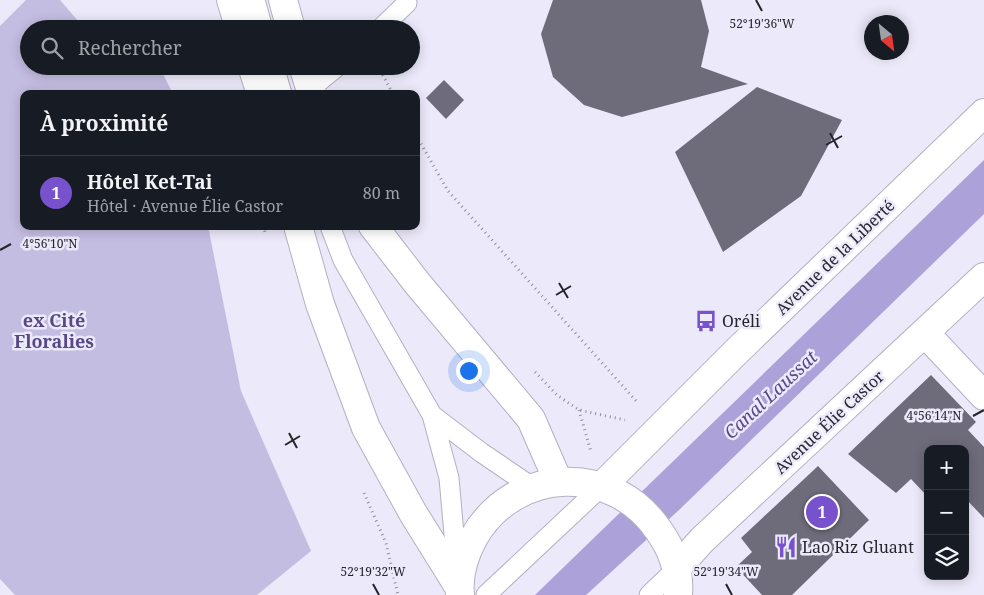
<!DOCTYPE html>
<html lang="fr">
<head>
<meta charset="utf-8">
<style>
  body { margin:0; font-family:"Noto Serif",serif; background:#20242c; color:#f1f3f6 }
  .controls { position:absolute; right:15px; bottom:15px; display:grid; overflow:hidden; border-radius:10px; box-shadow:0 2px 12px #0003 }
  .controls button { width:45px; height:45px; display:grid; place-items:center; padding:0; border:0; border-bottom:1px solid #363941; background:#171b24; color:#f1f3f6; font:25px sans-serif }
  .compass { position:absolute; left:864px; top:15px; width:45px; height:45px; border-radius:50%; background:#171b24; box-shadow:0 2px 12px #0003; rotate:151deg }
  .you { position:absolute; left:468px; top:370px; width:18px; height:18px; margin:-12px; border:4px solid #fff; border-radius:50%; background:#1a73e8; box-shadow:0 0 0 8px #1a73e833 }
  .badge { display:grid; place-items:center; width:32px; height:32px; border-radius:50%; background:#7852cc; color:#fff; font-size:16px; font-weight:700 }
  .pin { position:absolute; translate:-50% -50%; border:2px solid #fff; box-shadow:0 1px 5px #0006 }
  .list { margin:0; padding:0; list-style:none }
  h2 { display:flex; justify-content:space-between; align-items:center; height:65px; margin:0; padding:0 20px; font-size:21px }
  h2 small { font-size:16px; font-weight:400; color:#9ea1a6 }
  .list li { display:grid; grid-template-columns:32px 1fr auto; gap:15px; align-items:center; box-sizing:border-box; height:75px; padding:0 20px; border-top:1px solid #363941 }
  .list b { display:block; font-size:19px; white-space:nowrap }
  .list p { margin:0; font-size:16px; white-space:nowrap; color:#9ea1a6 }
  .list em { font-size:16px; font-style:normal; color:#9ea1a6 }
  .icon { flex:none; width:28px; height:28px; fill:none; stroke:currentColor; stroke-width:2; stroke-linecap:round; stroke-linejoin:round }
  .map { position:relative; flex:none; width:984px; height:595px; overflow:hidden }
  .search { position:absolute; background:#171b24; box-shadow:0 2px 12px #0003; left:20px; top:20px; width:400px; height:55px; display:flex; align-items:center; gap:12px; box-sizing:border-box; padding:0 18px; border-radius:28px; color:#9ea1a6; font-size:19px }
  .panel { position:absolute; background:#171b24; box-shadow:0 2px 12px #0003; left:20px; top:90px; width:400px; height:140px; border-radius:10px }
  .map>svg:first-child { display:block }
  .green { fill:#c4bde2 }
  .water { fill:#aca1d8 }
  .building { fill:#6e6c7b }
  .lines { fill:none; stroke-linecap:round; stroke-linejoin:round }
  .service-casing { stroke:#b3b0c1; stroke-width:21 }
  .minor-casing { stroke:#b3b0c1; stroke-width:30 }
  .tertiary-casing { stroke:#b3b0c1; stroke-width:30 }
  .secondary-casing { stroke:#b3b0c1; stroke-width:30 }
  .path { stroke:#918f9c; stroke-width:3; stroke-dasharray:1 4; stroke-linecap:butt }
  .service { stroke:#fff; stroke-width:19 }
  .minor { stroke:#fff; stroke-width:28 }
  .tertiary { stroke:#fff; stroke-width:28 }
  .secondary { stroke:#fff; stroke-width:28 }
  .ticks { fill:none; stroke:#26252c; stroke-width:2 }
  .labels { text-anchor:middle; stroke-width:5; stroke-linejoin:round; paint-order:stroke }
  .street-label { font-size:16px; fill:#26252c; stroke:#ece9fa }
  .poi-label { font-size:16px; fill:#26252c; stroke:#ece9fa; text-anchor:start }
  .neighbourhood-label { font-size:18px; font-weight:bold; fill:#584886; stroke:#ece9fa }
  .water-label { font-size:18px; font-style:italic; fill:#59468b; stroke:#ece9fa }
  .ticks-label { font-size:12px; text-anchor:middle; fill:#26252c; stroke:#ece9fa; stroke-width:5; stroke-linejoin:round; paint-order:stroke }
</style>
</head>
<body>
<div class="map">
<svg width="984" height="595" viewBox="0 0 984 595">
  <rect width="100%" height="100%" fill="#ece9fa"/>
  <path class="green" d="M 26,0 L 60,0 L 85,29 L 29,29 L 29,66 L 159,66 L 173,94 L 24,94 L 24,226 L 208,226 L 241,391 L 311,551 L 257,595 L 15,595 L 0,579 L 0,26 Z"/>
  <path class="water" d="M 984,160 L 984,214 L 679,510 L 586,595 L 535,595 Z"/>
  <path class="building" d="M 553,0 L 701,0 L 709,31 L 701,67 L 748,84 L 622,117 L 584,105 L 553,77 L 541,34 Z
    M 444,80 L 464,100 L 446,119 L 426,98 Z
    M 757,87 L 842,120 L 801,196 L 723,252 L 675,152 Z
    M 931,375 L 976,422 L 968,430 L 984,447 L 984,518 L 965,498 L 965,449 L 928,449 L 928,497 L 911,479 L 896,493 L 848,454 Z
    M 818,466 L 869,520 L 792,595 L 762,595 L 736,567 L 752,552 L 741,538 Z"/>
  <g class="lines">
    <g class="service-casing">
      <path id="service" d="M 255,0 L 263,29
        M 380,29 L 407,3
        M 274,66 L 282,94
        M 310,89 L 338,66
        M 330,226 L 343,260 L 432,415 L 449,478 L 457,568
        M 432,415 L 482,453 L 532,487
        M 486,595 L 602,486
        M 649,595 L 676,569"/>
    </g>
    <g class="minor-casing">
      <path id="minor" d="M 925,333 L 984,396"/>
    </g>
    <g class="tertiary-casing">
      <path id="tertiary" d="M 602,486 L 737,351 L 984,113
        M 676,569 L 702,540 L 984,277"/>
    </g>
    <g class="secondary-casing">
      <path id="secondary" d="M 231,0 L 240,29
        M 283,0 L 291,29
        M 252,66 L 261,94
        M 303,66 L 312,94
        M 298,226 L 320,304 L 366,428 L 413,513 L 459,587
        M 373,226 L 417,283 L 531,419 L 558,481
        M 460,595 C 458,575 464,555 474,537 C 515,466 614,463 659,531 C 672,549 680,572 678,595"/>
    </g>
    <path class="path" d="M 378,66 L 393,94
      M 416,135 L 448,191 L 638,403
      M 263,226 L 266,235
      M 535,372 L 557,395 L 579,410 L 625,420
      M 579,410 L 591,452
      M 364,493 L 386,543 L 398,595"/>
    <use href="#service" class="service"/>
    <use href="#minor" class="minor"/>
    <use href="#tertiary" class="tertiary"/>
    <use href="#secondary" class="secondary"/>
  </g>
  <path class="ticks" d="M 756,0 L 762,11M 830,133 L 838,148M 826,145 L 842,136M 0,250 L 11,244M 559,283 L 568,298M 556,295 L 571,286M 973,416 L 984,410M 289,433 L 297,448M 285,445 L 300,436M 373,584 L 379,595M 726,584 L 732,595"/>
  <defs>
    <g id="bus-bare" transform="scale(1.725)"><path d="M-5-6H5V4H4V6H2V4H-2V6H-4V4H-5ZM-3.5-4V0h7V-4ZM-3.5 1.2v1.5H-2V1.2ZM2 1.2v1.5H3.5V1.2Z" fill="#7852cc" stroke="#ece9fa" stroke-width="2.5" paint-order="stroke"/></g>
    <g id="restaurant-bare" transform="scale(1.725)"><path d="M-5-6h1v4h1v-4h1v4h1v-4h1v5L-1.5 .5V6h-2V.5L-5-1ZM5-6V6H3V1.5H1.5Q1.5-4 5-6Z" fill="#7852cc" stroke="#ece9fa" stroke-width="2.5" paint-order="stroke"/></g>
  </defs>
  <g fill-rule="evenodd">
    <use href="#bus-bare" x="706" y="321"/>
    <use href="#restaurant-bare" x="786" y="547"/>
  </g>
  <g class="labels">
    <g class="street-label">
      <text transform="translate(835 257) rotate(-44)" y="6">Avenue de la Liberté</text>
      <text transform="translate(829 422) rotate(-43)" y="6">Avenue Élie Castor</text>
    </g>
    <g class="poi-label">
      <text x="722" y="327">Oréli</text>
      <text x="802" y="553">Lao Riz Gluant</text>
    </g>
    <g class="neighbourhood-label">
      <text x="54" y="327">ex Cité<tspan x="54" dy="21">Floralies</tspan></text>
    </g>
    <g class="water-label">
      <text transform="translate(771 395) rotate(-43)" y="6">Canal Laussat</text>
    </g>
  </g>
  <g class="ticks-label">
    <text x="762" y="28">52°19'36"W</text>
    <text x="50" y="248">4°56'10"N</text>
    <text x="934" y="420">4°56'14"N</text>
    <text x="373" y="576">52°19'32"W</text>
    <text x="726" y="576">52°19'34"W</text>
  </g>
</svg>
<div class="controls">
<button>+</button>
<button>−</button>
<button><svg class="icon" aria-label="layers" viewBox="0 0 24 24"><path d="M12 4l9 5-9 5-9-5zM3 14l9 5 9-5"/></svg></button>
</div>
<svg class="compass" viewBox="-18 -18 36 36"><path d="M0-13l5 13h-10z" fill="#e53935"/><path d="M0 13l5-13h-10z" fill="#9ea1a6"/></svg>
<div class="you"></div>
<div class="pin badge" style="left:822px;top:512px">1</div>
<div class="search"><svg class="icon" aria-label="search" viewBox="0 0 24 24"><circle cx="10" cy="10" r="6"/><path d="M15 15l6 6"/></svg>Rechercher</div>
<section class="panel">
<h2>À proximité<small></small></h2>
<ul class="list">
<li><span class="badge">1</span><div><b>Hôtel Ket-Tai</b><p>Hôtel · Avenue Élie Castor</p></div><em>80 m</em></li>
</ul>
</section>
</div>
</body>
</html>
